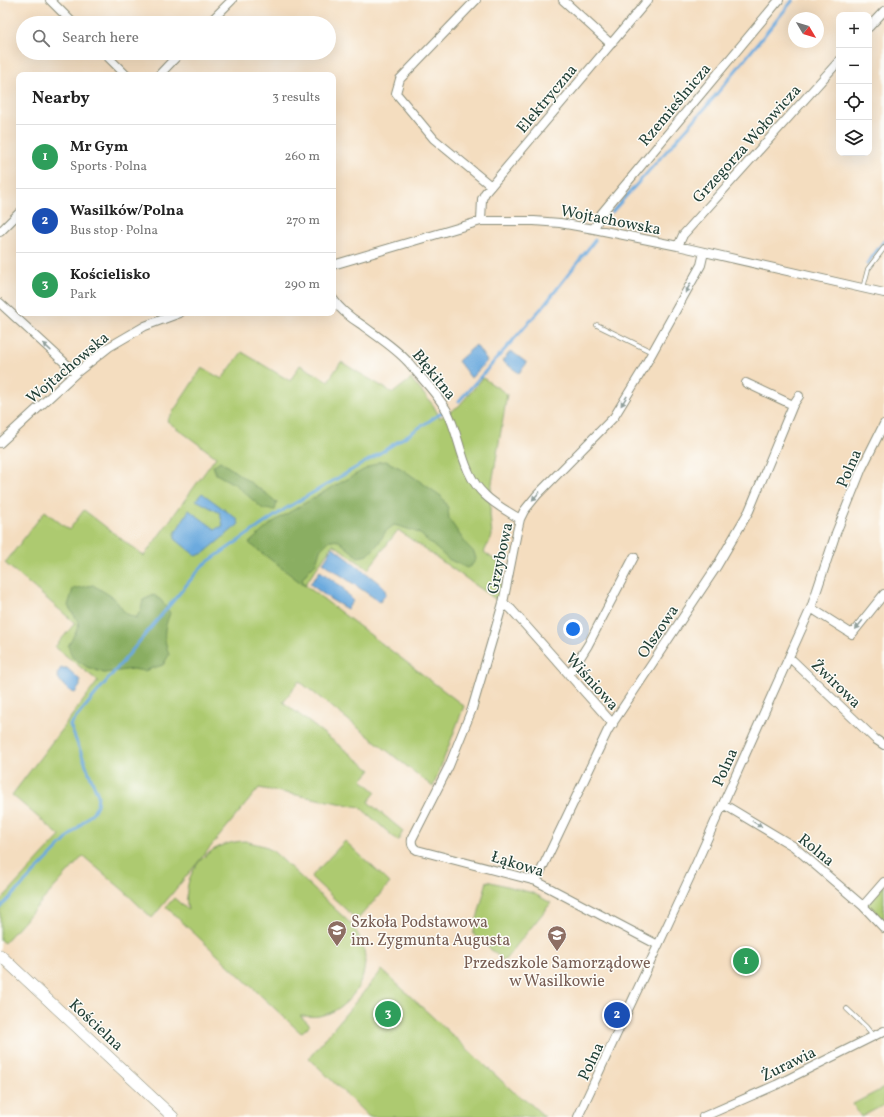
<!DOCTYPE html>
<html lang="en">
<head>
<meta charset="utf-8">
<style>
  body { margin:0; font-family:Vollkorn,serif; background:#f2f2f2; color:#222 }
  .controls { position:absolute; right:12px; top:12px; display:grid; overflow:hidden; border-radius:8px; box-shadow:0 4px 16px #0002 }
  .controls button { width:36px; height:36px; display:grid; place-items:center; padding:0; border:0; border-bottom:1px solid #e0e0e0; background:#fff; color:#222; font:20px sans-serif }
  .compass { position:absolute; left:788px; top:12px; width:36px; height:36px; border-radius:50%; background:#fff; box-shadow:0 4px 16px #0002; rotate:128deg }
  .you { position:absolute; left:573px; top:629px; width:14px; height:14px; margin:-10px; border:3px solid #fff; border-radius:50%; background:#1a73e8; box-shadow:0 0 0 6px #1a73e833 }
  .badge { display:grid; place-items:center; width:26px; height:26px; border-radius:50%; background:#111827; color:#fff; font-size:13px; font-weight:700 }
  .pin { position:absolute; translate:-50% -50%; border:2px solid #fff; box-shadow:0 1px 4px #0006 }
  .list { margin:0; padding:0; list-style:none }
  h2 { display:flex; justify-content:space-between; align-items:center; height:52px; margin:0; padding:0 16px; font-size:17px }
  h2 small { font-size:13px; font-weight:400; color:#767676 }
  .list li { display:grid; grid-template-columns:26px 1fr auto; gap:12px; align-items:center; box-sizing:border-box; height:64px; padding:0 16px; border-top:1px solid #e0e0e0 }
  .list b { display:block; font-size:15px; white-space:nowrap }
  .list p { margin:0; font-size:13px; white-space:nowrap; color:#767676 }
  .list em { font-size:13px; font-style:normal; color:#767676 }
  .icon { flex:none; width:22px; height:22px; fill:none; stroke:currentColor; stroke-width:2; stroke-linecap:round; stroke-linejoin:round }
  .map { position:relative; flex:none; width:884px; height:1117px; overflow:hidden }
  .search { position:absolute; background:#fff; box-shadow:0 4px 16px #0002; left:16px; top:16px; width:320px; height:44px; display:flex; align-items:center; gap:10px; box-sizing:border-box; padding:0 14px; border-radius:22px; color:#767676; font-size:15px }
  .panel { position:absolute; background:#fff; box-shadow:0 4px 16px #0002; left:16px; top:72px; width:320px; height:244px; border-radius:8px }
  .map>svg:first-child { display:block }
  .green { fill:#adca70; stroke:#668452 }
  .forest { fill:#8aae62; stroke:#54764b }
  .water { fill:#6caade; stroke:#467489 }
  .lines { fill:none; stroke-linecap:round; stroke-linejoin:round }
  .stream { stroke:#6caade; stroke-width:3 }
  .lane-casing { stroke:#8a8d7a; stroke-width:5.5 }
  .street-casing { stroke:#8a8d7a; stroke-width:10 }
  .secondary-casing { stroke:#8a8d7a; stroke-width:12 }
  .lane { stroke:#fff; stroke-width:4 }
  .street { stroke:#fff; stroke-width:8 }
  .secondary { stroke:#fff; stroke-width:11 }
  .oneway { fill:#8f9e9a }
  .labels { text-anchor:middle; stroke-width:3; stroke-linejoin:round; paint-order:stroke }
  .street-label { font-size:16px; fill:#1f3d34; stroke:#fdfcf7 }
  .education-label { font-size:16px; fill:#785e54; stroke:#fdfcf7; text-anchor:start }
</style>
</head>
<body>
<div class="map">
<svg width="884" height="1117" viewBox="0 0 884 1117">
  <rect width="100%" height="100%" fill="#fdfcf7"/>
  <filter id="ink" filterUnits="userSpaceOnUse"><feTurbulence type="fractalNoise" baseFrequency=".025" numOctaves="2"/><feDisplacementMap in="SourceGraphic" scale="8" xChannelSelector="R" yChannelSelector="G"/><feConvolveMatrix kernelMatrix="1 2 1 2 8 2 1 2 1" color-interpolation-filters="sRGB"/></filter>
  <filter id="wash" filterUnits="userSpaceOnUse"><feTurbulence type="fractalNoise" baseFrequency=".012" numOctaves="4" result="noise"/><feDisplacementMap in="SourceGraphic" scale="16" xChannelSelector="R" yChannelSelector="G"/><feGaussianBlur stdDeviation="0.9" result="paint"/><feColorMatrix in="noise" values="0 0 0 0 0 0 0 0 0 0 0 0 0 0 0 0 0 1.4 0 .05"/><feComposite in="paint" operator="in"/></filter>
  <g filter="url(#wash)">
    <rect width="100%" height="100%" fill="#f4ddbf"/>
    <path class="green" d="M 242,352 L 290,381 L 300,365 L 328,381 L 341,362 L 393,393 L 411,379 L 433,405 L 440,418 L 459,406 L 483,378 L 507,394 L 502,425 L 491,489 L 490,514 L 492,536 L 484,552 L 504,567 L 498,601 L 398,530 L 368,569 L 333,544 L 305,585 L 464,706 L 433,787 L 299,681 L 283,702 L 371,770 L 362,780 L 376,792 L 368,802 L 403,831 L 398,841 L 360,807 L 259,788 L 152,918 L 123,890 L 83,856 L 4,943 L 0,940 L 0,901 L 60,836 L 12,795 L 98,681 L 55,647 L 75,623 L 5,563 L 45,511 L 69,530 L 84,510 L 129,545 L 144,556 L 216,457 L 167,421 L 202,368 L 222,379 Z
      M 245,841 L 264,846 L 274,852 L 349,922 C 355,929 360,936 363,946 C 372,976 350,1011 319,1016 C 313,1017 307,1016 300,1016 L 310,1025 L 301,1033 L 166,907 L 174,898 L 188,910 C 180,872 207,842 245,841 Z
      M 345,841 L 390,883 L 357,920 L 311,877 Z
      M 487,881 L 533,893 L 551,903 L 504,961 L 473,934 Z
      M 884,885 L 884,924 L 866,906 Z
      M 382,970 L 518,1096 L 525,1099 L 545,1117 L 369,1117 L 309,1058 Z
      M 884,1088 L 884,1105 L 861,1117 L 853,1104 Z"/>
    <path class="forest" d="M 220,461 L 268,495 L 277,503 L 275,510 L 263,509 L 236,485 L 216,474 L 213,466 Z
      M 386,461 L 402,469 L 441,496 L 448,508 L 449,519 L 466,544 L 474,552 L 476,559 L 472,565 L 467,568 L 448,559 L 419,533 L 405,528 L 394,525 L 386,531 L 378,544 L 368,555 L 358,557 L 339,541 L 330,540 L 320,550 L 316,563 L 308,571 L 302,579 L 305,586 L 249,543 L 273,522 L 322,493 L 378,462 Z
      M 93,585 L 114,598 L 125,613 L 136,618 L 141,610 L 143,600 L 154,595 L 161,600 L 170,613 C 163,632 163,635 169,655 L 163,665 L 144,671 L 133,669 L 104,673 L 87,667 L 72,657 L 68,646 L 76,632 L 79,623 L 68,606 L 73,589 Z"/>
    <path class="water" d="M 476,345 L 487,361 L 471,378 L 458,361 Z
      M 511,351 L 527,363 L 519,373 L 502,361 Z
      M 202,493 L 237,519 L 239,524 L 204,553 L 196,556 L 175,539 L 175,533 L 189,510 L 215,529 L 223,526 L 220,513 L 196,500 Z
      M 333,547 L 384,587 L 386,594 L 380,602 L 323,563 Z
      M 320,571 L 342,587 L 353,601 L 347,609 L 330,599 L 310,584 Z
      M 61,668 L 67,668 L 80,680 L 80,686 L 75,693 C 67,691 59,682 57,674 Z"/>
    <g class="lines">
      <path class="stream" d="M 612,212 L 706,107 L 793,0
        M 867,264 L 884,241
        M 459,401 L 546,303 L 595,240
        M 0,908 L 93,812 L 97,805 L 98,795 L 70,725 L 203,565 L 285,509 L 374,457 L 443,412"/>
    </g>
  </g>
  <g filter="url(#ink)">
    <g class="lines">
      <g class="lane-casing">
        <path id="lane" d="M 863,288 L 868,269 L 884,248
          M 597,325 L 652,352
          M 847,1009 L 866,1027 L 873,1036"/>
      </g>
      <g class="street-casing">
        <path id="street" d="M 50,0 L 73,23
          M 476,0 L 400,79 L 396,93 L 434,139 L 491,186
          M 563,0 L 611,44
          M 209,23 L 232,0
          M 869,27 L 884,11
          M 104,53 L 126,75
          M 159,75 L 180,53
          M 481,221 L 482,199 L 485,193 L 648,0
          M 594,229 L 601,214 L 779,0
          M 0,232 L 19,213
          M 678,246 L 683,235 L 839,61
          M 333,265 L 481,221 L 534,221 L 560,223 L 594,229 L 678,246 L 884,293
          M 333,299 C 340,310 351,318 362,325 C 378,337 396,348 409,363 C 421,378 437,393 447,411 C 461,438 461,473 485,495 C 495,505 509,512 520,519
          M 0,303 L 76,373
          M 746,383 L 793,405
          M 0,443 L 76,373 L 109,347 L 145,326 L 180,313
          M 503,603 L 511,609 L 613,724
          M 811,608 L 852,634 L 884,594
          M 789,657 L 875,739 L 884,745
          M 569,675 L 588,645 L 634,557
          M 723,804 L 793,846 L 863,906 L 884,928
          M 536,881 L 608,730 L 717,566 L 749,511 L 793,405 L 799,396
          M 863,906 L 884,882
          M 658,945 L 536,881 L 417,850 C 413,848 411,844 412,839 L 449,766 L 472,709 L 503,603 L 517,532 L 520,519 L 524,511 L 537,495 L 614,417 L 642,371 L 701,265 L 704,252
          M 578,1117 L 696,864 L 811,608 L 836,533 L 862,468 L 884,424
          M 703,1117 L 776,1085 L 884,1031"/>
      </g>
      <g class="secondary-casing">
        <path id="secondary" d="M 0,955 L 173,1117"/>
      </g>
      <use href="#lane" class="lane"/>
      <use href="#street" class="street"/>
      <use href="#secondary" class="secondary"/>
    </g>
    <defs><path id="oneway-solid" d="M-6-.8H1V-3.2L6.5 0L1 3.2V.8H-6Z"/></defs>
    <g class="oneway">
      <use href="#oneway-solid" transform="translate(688 288) rotate(119)"/>
      <use href="#oneway-solid" transform="translate(47 347) rotate(-137)"/>
      <use href="#oneway-solid" transform="translate(624 401) rotate(122)"/>
      <use href="#oneway-solid" transform="translate(536 496) rotate(132)"/>
      <use href="#oneway-solid" transform="translate(859 625) rotate(129)"/>
      <use href="#oneway-solid" transform="translate(757 824) rotate(31)"/>
    </g>
  </g>
  <defs>
    <g id="school-pin" transform="scale(1)"><path d="M0 17L-7.5 6A9.5 9.5 0 1 1 7.5 6Z" fill="#8d6e63" stroke="#fdfcf7"/><path d="M0-5L7-2L0 1L-7-2ZM-4 1L0 2.5L4 1V4Q0 6-4 4Z" fill="#fff"/></g>
  </defs>
  <g fill-rule="evenodd">
    <use href="#school-pin" x="337" y="930"/>
    <use href="#school-pin" x="557" y="935"/>
  </g>
  <g class="labels">
    <g class="street-label">
      <text transform="translate(546 98) rotate(-50)" y="6">Elektryczna</text>
      <text transform="translate(674 104) rotate(-50)" y="6">Rzemieślnicza</text>
      <text transform="translate(746 143) rotate(-48)" y="6">Grzegorza Wołowicza</text>
      <text transform="translate(611 219) rotate(11)" y="6">Wojtachowska</text>
      <text transform="translate(67 367) rotate(-40)" y="6">Wojtachowska</text>
      <text transform="translate(435 374) rotate(51)" y="6">Błękitna</text>
      <text transform="translate(848 468) rotate(-67)" y="6">Polna</text>
      <text transform="translate(499 558) rotate(-78)" y="6">Grzybowa</text>
      <text transform="translate(657 631) rotate(-56)" y="6">Olszowa</text>
      <text transform="translate(593 681) rotate(48)" y="6">Wiśniowa</text>
      <text transform="translate(837 683) rotate(44)" y="6">Żwirowa</text>
      <text transform="translate(724 767) rotate(-66)" y="6">Polna</text>
      <text transform="translate(817 849) rotate(39)" y="6">Rolna</text>
      <text transform="translate(518 863) rotate(17)" y="6">Łąkowa</text>
      <text transform="translate(97 1024) rotate(43)" y="6">Kościelna</text>
      <text transform="translate(590 1061) rotate(-65)" y="6">Polna</text>
      <text transform="translate(788 1063) rotate(-26)" y="6">Żurawia</text>
    </g>
    <g class="education-label">
      <text x="351" y="927">Szkoła Podstawowa<tspan x="351" dy="18">im. Zygmunta Augusta</tspan></text>
      <text x="557" y="968" text-anchor="middle">Przedszkole Samorządowe<tspan x="557" dy="18">w Wasilkowie</tspan></text>
    </g>
  </g>
</svg>
<div class="controls">
<button>+</button>
<button>−</button>
<button><svg class="icon" aria-label="locate" viewBox="0 0 24 24"><circle cx="12" cy="12" r="6"/><path d="M12 2v4M12 18v4M2 12h4M18 12h4"/></svg></button>
<button><svg class="icon" aria-label="layers" viewBox="0 0 24 24"><path d="M12 4l9 5-9 5-9-5zM3 14l9 5 9-5"/></svg></button>
</div>
<svg class="compass" viewBox="-18 -18 36 36"><path d="M0-13l5 13h-10z" fill="#e53935"/><path d="M0 13l5-13h-10z" fill="#767676"/></svg>
<div class="you"></div>
<div class="pin badge" style="left:746px;top:961px;background:#2e9e5b">1</div>
<div class="pin badge" style="left:617px;top:1015px;background:#1a4fb4">2</div>
<div class="pin badge" style="left:388px;top:1014px;background:#2e9e5b">3</div>
<div class="search"><svg class="icon" aria-label="search" viewBox="0 0 24 24"><circle cx="10" cy="10" r="6"/><path d="M15 15l6 6"/></svg>Search here</div>
<section class="panel">
<h2>Nearby<small>3 results</small></h2>
<ul class="list">
<li><span class="badge" style="background:#2e9e5b">1</span><div><b>Mr Gym</b><p>Sports · Polna</p></div><em>260 m</em></li>
<li><span class="badge" style="background:#1a4fb4">2</span><div><b>Wasilków/Polna</b><p>Bus stop · Polna</p></div><em>270 m</em></li>
<li><span class="badge" style="background:#2e9e5b">3</span><div><b>Kościelisko</b><p>Park</p></div><em>290 m</em></li>
</ul>
</section>
</div>
</body>
</html>
